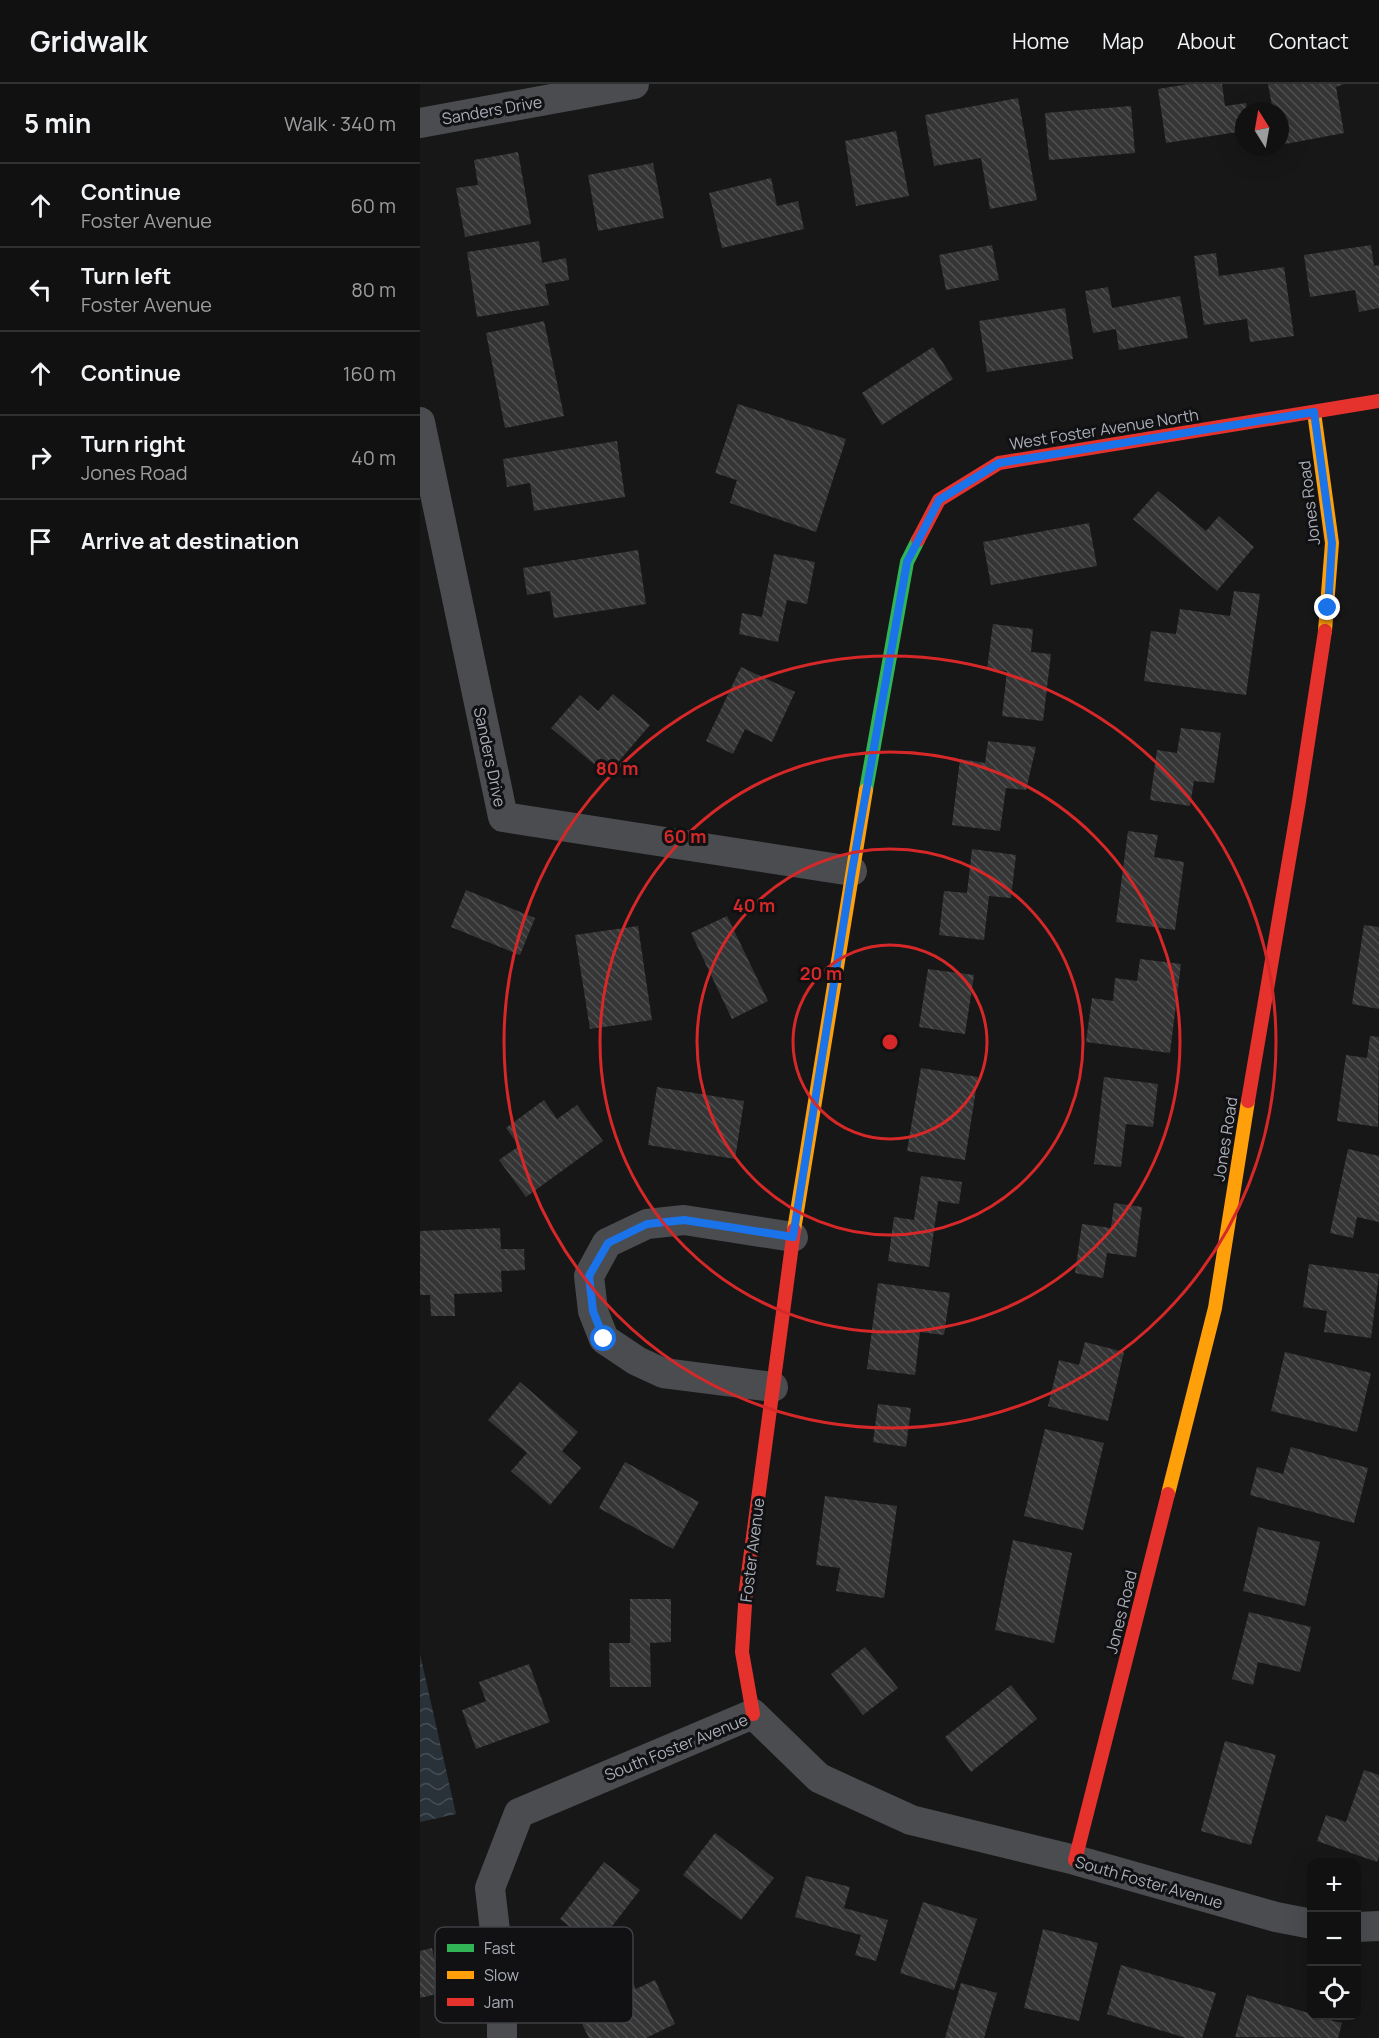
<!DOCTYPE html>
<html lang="en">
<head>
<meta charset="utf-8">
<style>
  body { margin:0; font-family:Manrope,sans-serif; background:#1e1f1f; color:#f1f3f6 }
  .controls { position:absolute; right:18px; bottom:18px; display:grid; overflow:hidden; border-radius:12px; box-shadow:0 6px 24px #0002 }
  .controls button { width:54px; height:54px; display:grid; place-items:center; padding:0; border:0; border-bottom:2px solid #303131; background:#111; color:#f1f3f6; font:30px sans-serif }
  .compass { position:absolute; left:815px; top:18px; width:54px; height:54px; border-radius:50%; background:#111; box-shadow:0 6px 24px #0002; rotate:349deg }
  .stop { position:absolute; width:18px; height:18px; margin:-14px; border:4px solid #1a73e8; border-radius:50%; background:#fff }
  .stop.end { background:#1a73e8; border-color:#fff; box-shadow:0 2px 6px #0008 }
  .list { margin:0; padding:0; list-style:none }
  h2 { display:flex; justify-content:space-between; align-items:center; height:78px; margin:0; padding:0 24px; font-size:26px }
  h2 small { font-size:20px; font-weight:400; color:#9c9d9f }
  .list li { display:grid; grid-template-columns:39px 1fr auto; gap:18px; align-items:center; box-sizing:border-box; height:84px; padding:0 24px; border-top:2px solid #303131 }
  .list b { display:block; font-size:22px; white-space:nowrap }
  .list p { margin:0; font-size:20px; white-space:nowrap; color:#9c9d9f }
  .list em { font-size:20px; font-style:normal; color:#9c9d9f }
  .icon { flex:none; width:33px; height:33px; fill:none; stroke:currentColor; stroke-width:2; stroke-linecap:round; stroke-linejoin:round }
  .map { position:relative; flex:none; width:959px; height:1954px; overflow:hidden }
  header { display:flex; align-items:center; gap:36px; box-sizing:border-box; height:84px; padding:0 30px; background:#111; border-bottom:2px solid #303131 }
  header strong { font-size:28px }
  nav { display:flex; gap:33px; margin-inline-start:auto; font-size:21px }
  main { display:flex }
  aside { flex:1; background:#111 }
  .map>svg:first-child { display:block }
  .water { fill:url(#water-waves) }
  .building { fill:url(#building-back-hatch) }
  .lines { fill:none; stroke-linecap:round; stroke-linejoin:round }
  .street { stroke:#4b4c50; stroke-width:30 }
  .fast { stroke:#30b455; stroke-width:14 }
  .slow { stroke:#ff9f0a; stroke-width:14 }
  .jam { stroke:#e5322d; stroke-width:14 }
  .route { stroke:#1a73e8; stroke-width:8 }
  .ring { fill:none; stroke:#d62828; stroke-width:3 }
  .labels { text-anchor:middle; stroke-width:6; stroke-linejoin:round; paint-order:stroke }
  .street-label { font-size:16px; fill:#a8adb8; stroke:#111113 }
  .key { fill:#111113; stroke:#3e4045; stroke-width:1.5 }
  .key-label { font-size:16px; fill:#a8adb8 }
  .centre { fill:#d62828; stroke:#111113; stroke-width:3 }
  .ring-label { font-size:18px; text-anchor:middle; font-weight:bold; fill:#d62828; stroke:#111113; stroke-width:6; stroke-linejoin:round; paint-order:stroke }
</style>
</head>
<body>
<header>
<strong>Gridwalk</strong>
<nav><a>Home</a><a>Map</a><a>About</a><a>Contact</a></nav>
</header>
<main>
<aside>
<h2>5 min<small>Walk · 340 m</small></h2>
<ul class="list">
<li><svg class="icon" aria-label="ahead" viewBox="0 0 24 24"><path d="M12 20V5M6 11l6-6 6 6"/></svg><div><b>Continue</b><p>Foster Avenue</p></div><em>60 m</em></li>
<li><svg class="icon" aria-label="left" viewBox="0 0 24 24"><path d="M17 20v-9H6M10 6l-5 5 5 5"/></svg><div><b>Turn left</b><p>Foster Avenue</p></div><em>80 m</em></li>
<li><svg class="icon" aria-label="ahead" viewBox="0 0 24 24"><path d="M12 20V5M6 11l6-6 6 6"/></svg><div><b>Continue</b></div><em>160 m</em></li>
<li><svg class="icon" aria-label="right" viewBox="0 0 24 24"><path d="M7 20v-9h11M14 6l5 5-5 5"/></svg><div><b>Turn right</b><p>Jones Road</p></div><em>40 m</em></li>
<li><svg class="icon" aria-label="arrive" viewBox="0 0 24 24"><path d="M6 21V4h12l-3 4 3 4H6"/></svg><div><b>Arrive at destination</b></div></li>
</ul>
</aside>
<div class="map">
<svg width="959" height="1954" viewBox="0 0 959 1954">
  <defs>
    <pattern id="water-waves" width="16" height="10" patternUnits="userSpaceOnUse" patternTransform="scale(1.5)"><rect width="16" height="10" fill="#2a3239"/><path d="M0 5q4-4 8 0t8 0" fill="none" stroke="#464d54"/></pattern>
    <pattern id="building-back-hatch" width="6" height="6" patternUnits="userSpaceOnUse" patternTransform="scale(1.5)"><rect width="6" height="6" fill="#353536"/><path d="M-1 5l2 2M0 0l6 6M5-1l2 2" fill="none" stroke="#4f5051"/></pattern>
  </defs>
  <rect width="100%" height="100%" fill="#171717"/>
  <path class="water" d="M 0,1570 L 36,1730 L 0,1738 Z"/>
  <path class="building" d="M 769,0 L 802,0 L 805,22 L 826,19 L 828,27 L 824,27 L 824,47 L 746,59 L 738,5 Z
    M 848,0 L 924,0 L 916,3 L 924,49 L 860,61 L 860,27 L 853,27 Z
    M 598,14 L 617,116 L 570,125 L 561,74 L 514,82 L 505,31 Z
    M 711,22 L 715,69 L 629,76 L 625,29 Z
    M 476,47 L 489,112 L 436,122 L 425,57 Z
    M 98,68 L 111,140 L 45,153 L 36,104 L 58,101 L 54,76 Z
    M 233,79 L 244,134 L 178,147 L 168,91 Z
    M 351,94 L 357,122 L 378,117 L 384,145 L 302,164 L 289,109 Z
    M 119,157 L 122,179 L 146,174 L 149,196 L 125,200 L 129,221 L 57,233 L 47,168 Z
    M 572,161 L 579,196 L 526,206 L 519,171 Z
    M 951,161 L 954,182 L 959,181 L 959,224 L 939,228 L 935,206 L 890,213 L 884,171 Z
    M 796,169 L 799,192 L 864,183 L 874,252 L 830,258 L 827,235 L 784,241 L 774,172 Z
    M 688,203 L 692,224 L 760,212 L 768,254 L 699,266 L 696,245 L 673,249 L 665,207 Z
    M 645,224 L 653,275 L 567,288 L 559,237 Z
    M 124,237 L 144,332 L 85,344 L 66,249 Z
    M 513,263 L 533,295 L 462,341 L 442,309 Z
    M 318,320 L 426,355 L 396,448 L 310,419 L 317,396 L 295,389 Z
    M 197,357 L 205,413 L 114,427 L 110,399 L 87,403 L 83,375 Z
    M 738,407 L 786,447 L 799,432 L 834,463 L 797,507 L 713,435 Z
    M 669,439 L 677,482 L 571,501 L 563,458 Z
    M 218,466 L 226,520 L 134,534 L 130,507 L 107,511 L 103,484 Z
    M 354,470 L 395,478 L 387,520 L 367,516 L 358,558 L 319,550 L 322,529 L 342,533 Z
    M 814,507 L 840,510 L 826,611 L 724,597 L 731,547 L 756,550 L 760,525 L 810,532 Z
    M 573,540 L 613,545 L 611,568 L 631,570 L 623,637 L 582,632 L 587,587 L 567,585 Z
    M 321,583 L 375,608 L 352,658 L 325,645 L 313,670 L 286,657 Z
    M 193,610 L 230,641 L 187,691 L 131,644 L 160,611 L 178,627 Z
    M 761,644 L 801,649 L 794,699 L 774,697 L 770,722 L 730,716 L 737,666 L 757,669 Z
    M 568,657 L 616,663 L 606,706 L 586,704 L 580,747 L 532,741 L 540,675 L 565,679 Z
    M 708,747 L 738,751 L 734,773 L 764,778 L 755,846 L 696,838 Z
    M 552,765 L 596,771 L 591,814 L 569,812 L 564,856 L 519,851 L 524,807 L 547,809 Z
    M 46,806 L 115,834 L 100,871 L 31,843 Z
    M 307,832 L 348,917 L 312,935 L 271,849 Z
    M 944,841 L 959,843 L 959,925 L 932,920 Z
    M 218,842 L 232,936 L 170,945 L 155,851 Z
    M 720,875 L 761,880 L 750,969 L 666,958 L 672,914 L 693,917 L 695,894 L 717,897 Z
    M 508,885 L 554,891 L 545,950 L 499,943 Z
    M 950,952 L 959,953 L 958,1043 L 917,1037 L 926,971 L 947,974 Z
    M 501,984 L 558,993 L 545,1076 L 487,1067 Z
    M 684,993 L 738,1000 L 733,1043 L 706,1040 L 701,1083 L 674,1080 Z
    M 237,1003 L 324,1017 L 315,1075 L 228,1061 Z
    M 124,1016 L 137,1035 L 157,1021 L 183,1057 L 106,1113 L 79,1076 L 99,1062 L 86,1044 Z
    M 928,1065 L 959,1072 L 959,1138 L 937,1133 L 933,1154 L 910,1149 Z
    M 501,1092 L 542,1098 L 539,1120 L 518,1117 L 509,1183 L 468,1177 L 474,1133 L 494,1136 Z
    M 694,1119 L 722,1123 L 716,1173 L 687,1169 L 683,1194 L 655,1189 L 662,1140 L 691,1144 Z
    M 80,1144 L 81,1165 L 104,1165 L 105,1186 L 81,1187 L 82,1208 L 34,1210 L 35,1232 L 11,1232 L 10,1211 L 0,1211 L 0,1147 Z
    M 889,1180 L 959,1190 L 951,1254 L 904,1248 L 907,1227 L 883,1223 Z
    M 458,1199 L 530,1209 L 524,1251 L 500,1248 L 495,1291 L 447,1285 Z
    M 665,1258 L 704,1268 L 688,1337 L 628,1322 L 639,1276 L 659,1281 Z
    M 865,1268 L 951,1289 L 937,1348 L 851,1327 Z
    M 100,1298 L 158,1348 L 142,1367 L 161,1384 L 130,1421 L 91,1387 L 107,1369 L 68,1336 Z
    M 458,1320 L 491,1324 L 486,1363 L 453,1358 Z
    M 625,1345 L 684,1359 L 663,1446 L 604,1432 Z
    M 871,1363 L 948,1384 L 934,1439 L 830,1411 L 837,1383 L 863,1390 Z
    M 205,1378 L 279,1418 L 253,1465 L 179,1424 Z
    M 405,1412 L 477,1422 L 464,1514 L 416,1507 L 420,1484 L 396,1481 Z
    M 838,1443 L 900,1458 L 885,1522 L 823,1507 Z
    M 593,1456 L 652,1469 L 634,1559 L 575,1546 Z
    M 210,1515 L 251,1515 L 251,1558 L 230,1559 L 231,1603 L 190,1603 L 189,1559 L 210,1559 Z
    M 829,1528 L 891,1543 L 880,1588 L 838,1578 L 833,1601 L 812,1595 Z
    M 445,1563 L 478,1604 L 443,1631 L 411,1590 Z
    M 109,1580 L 130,1638 L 56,1665 L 42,1626 L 66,1617 L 59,1598 Z
    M 591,1601 L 617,1635 L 551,1688 L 525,1653 Z
    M 805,1657 L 856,1671 L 831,1761 L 781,1747 Z
    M 944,1686 L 959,1691 L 959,1772 L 957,1778 L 897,1757 L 906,1731 L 926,1738 Z
    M 295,1749 L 354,1794 L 321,1836 L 263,1791 Z
    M 184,1778 L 220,1806 L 176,1863 L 140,1835 Z
    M 386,1792 L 430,1803 L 424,1824 L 468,1836 L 456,1877 L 435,1871 L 441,1851 L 375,1833 Z
    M 503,1818 L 557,1835 L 534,1906 L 480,1889 Z
    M 623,1845 L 678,1859 L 659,1937 L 604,1924 Z
    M 12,1864 L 21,1909 L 0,1914 L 0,1867 Z
    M 701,1881 L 796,1909 L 782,1954 L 766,1954 L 687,1930 Z
    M 205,1883 L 216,1905 L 235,1896 L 255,1940 L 226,1954 L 169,1954 L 148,1911 Z
    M 541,1899 L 577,1909 L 564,1954 L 525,1954 Z
    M 827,1911 L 892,1930 L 892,1932 L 922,1939 L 918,1954 L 815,1953 Z"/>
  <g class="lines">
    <path class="street" d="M 0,39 L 214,0
      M 0,338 L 83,733 L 432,787
      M 353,1303 L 243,1289 L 217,1277 L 184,1255 L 173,1227 L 169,1192 L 187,1159 L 227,1140 L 264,1136 L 373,1153
      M 936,1843 L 959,1842
      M 82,1954 L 82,1907 L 70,1804 L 99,1729 L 333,1630 L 399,1694 L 491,1736 L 655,1776 L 856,1833 L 892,1840"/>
    <path class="fast" d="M 446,706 L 487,478 L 498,456"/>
    <path class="slow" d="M 894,328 L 912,459 L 905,547
      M 374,1146 L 446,706
      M 748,1410 L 795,1224 L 828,1017"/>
    <path class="jam" d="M 498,456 L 519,416 L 579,379 L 959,317
      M 828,1017 L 879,717 L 905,547
      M 333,1630 L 322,1568 L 326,1505 L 374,1146
      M 655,1776 L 748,1410"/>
  </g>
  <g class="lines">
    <path class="route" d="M 184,1255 L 173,1227 L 169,1192 L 188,1159 L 227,1140 L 264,1136 L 373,1153 L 432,787 L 487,478 L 519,416 L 579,379 L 894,328 L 912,459 L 908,524"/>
  </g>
  <g class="ring">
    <circle cx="470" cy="958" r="97"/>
    <circle cx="470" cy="958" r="193"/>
    <circle cx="470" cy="958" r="290"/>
    <circle cx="470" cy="958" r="386"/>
  </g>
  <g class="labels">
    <g class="street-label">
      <text transform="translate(72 26) rotate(-10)" y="6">Sanders Drive</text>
      <text transform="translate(684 345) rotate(-9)" y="6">West Foster Avenue North</text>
      <text transform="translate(889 419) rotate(-97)" y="6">Jones Road</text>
      <text transform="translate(70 673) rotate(78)" y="6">Sanders Drive</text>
      <text transform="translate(805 1055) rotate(-81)" y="6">Jones Road</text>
      <text transform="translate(332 1466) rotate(-83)" y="6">Foster Avenue</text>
      <text transform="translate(701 1528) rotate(-76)" y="6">Jones Road</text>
      <text transform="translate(256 1663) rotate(-22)" y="6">South Foster Avenue</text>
      <text transform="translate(729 1798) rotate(16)" y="6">South Foster Avenue</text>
    </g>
  </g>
  <rect x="15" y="1843" width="198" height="96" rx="9" class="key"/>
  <rect x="27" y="1860" width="27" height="8" fill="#30b455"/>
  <rect x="27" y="1887" width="27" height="8" fill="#ff9f0a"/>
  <rect x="27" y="1914" width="27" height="8" fill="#e5322d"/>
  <g class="key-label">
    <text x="64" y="1870">Fast</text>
    <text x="64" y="1897">Slow</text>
    <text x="64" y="1924">Jam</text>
  </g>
  <circle cx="470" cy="958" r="9" class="centre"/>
  <g class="ring-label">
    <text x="197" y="691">80 m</text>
    <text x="265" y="759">60 m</text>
    <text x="334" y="828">40 m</text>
    <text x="401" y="896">20 m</text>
  </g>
</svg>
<div class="controls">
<button>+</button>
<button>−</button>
<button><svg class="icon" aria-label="locate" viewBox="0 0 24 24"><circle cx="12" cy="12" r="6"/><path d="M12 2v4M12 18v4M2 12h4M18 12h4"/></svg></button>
</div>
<svg class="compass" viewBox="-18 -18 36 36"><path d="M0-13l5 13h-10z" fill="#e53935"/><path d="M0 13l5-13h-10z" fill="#9c9d9f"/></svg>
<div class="stop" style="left:184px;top:1255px"></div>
<div class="stop end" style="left:908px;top:524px"></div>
</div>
</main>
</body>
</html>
